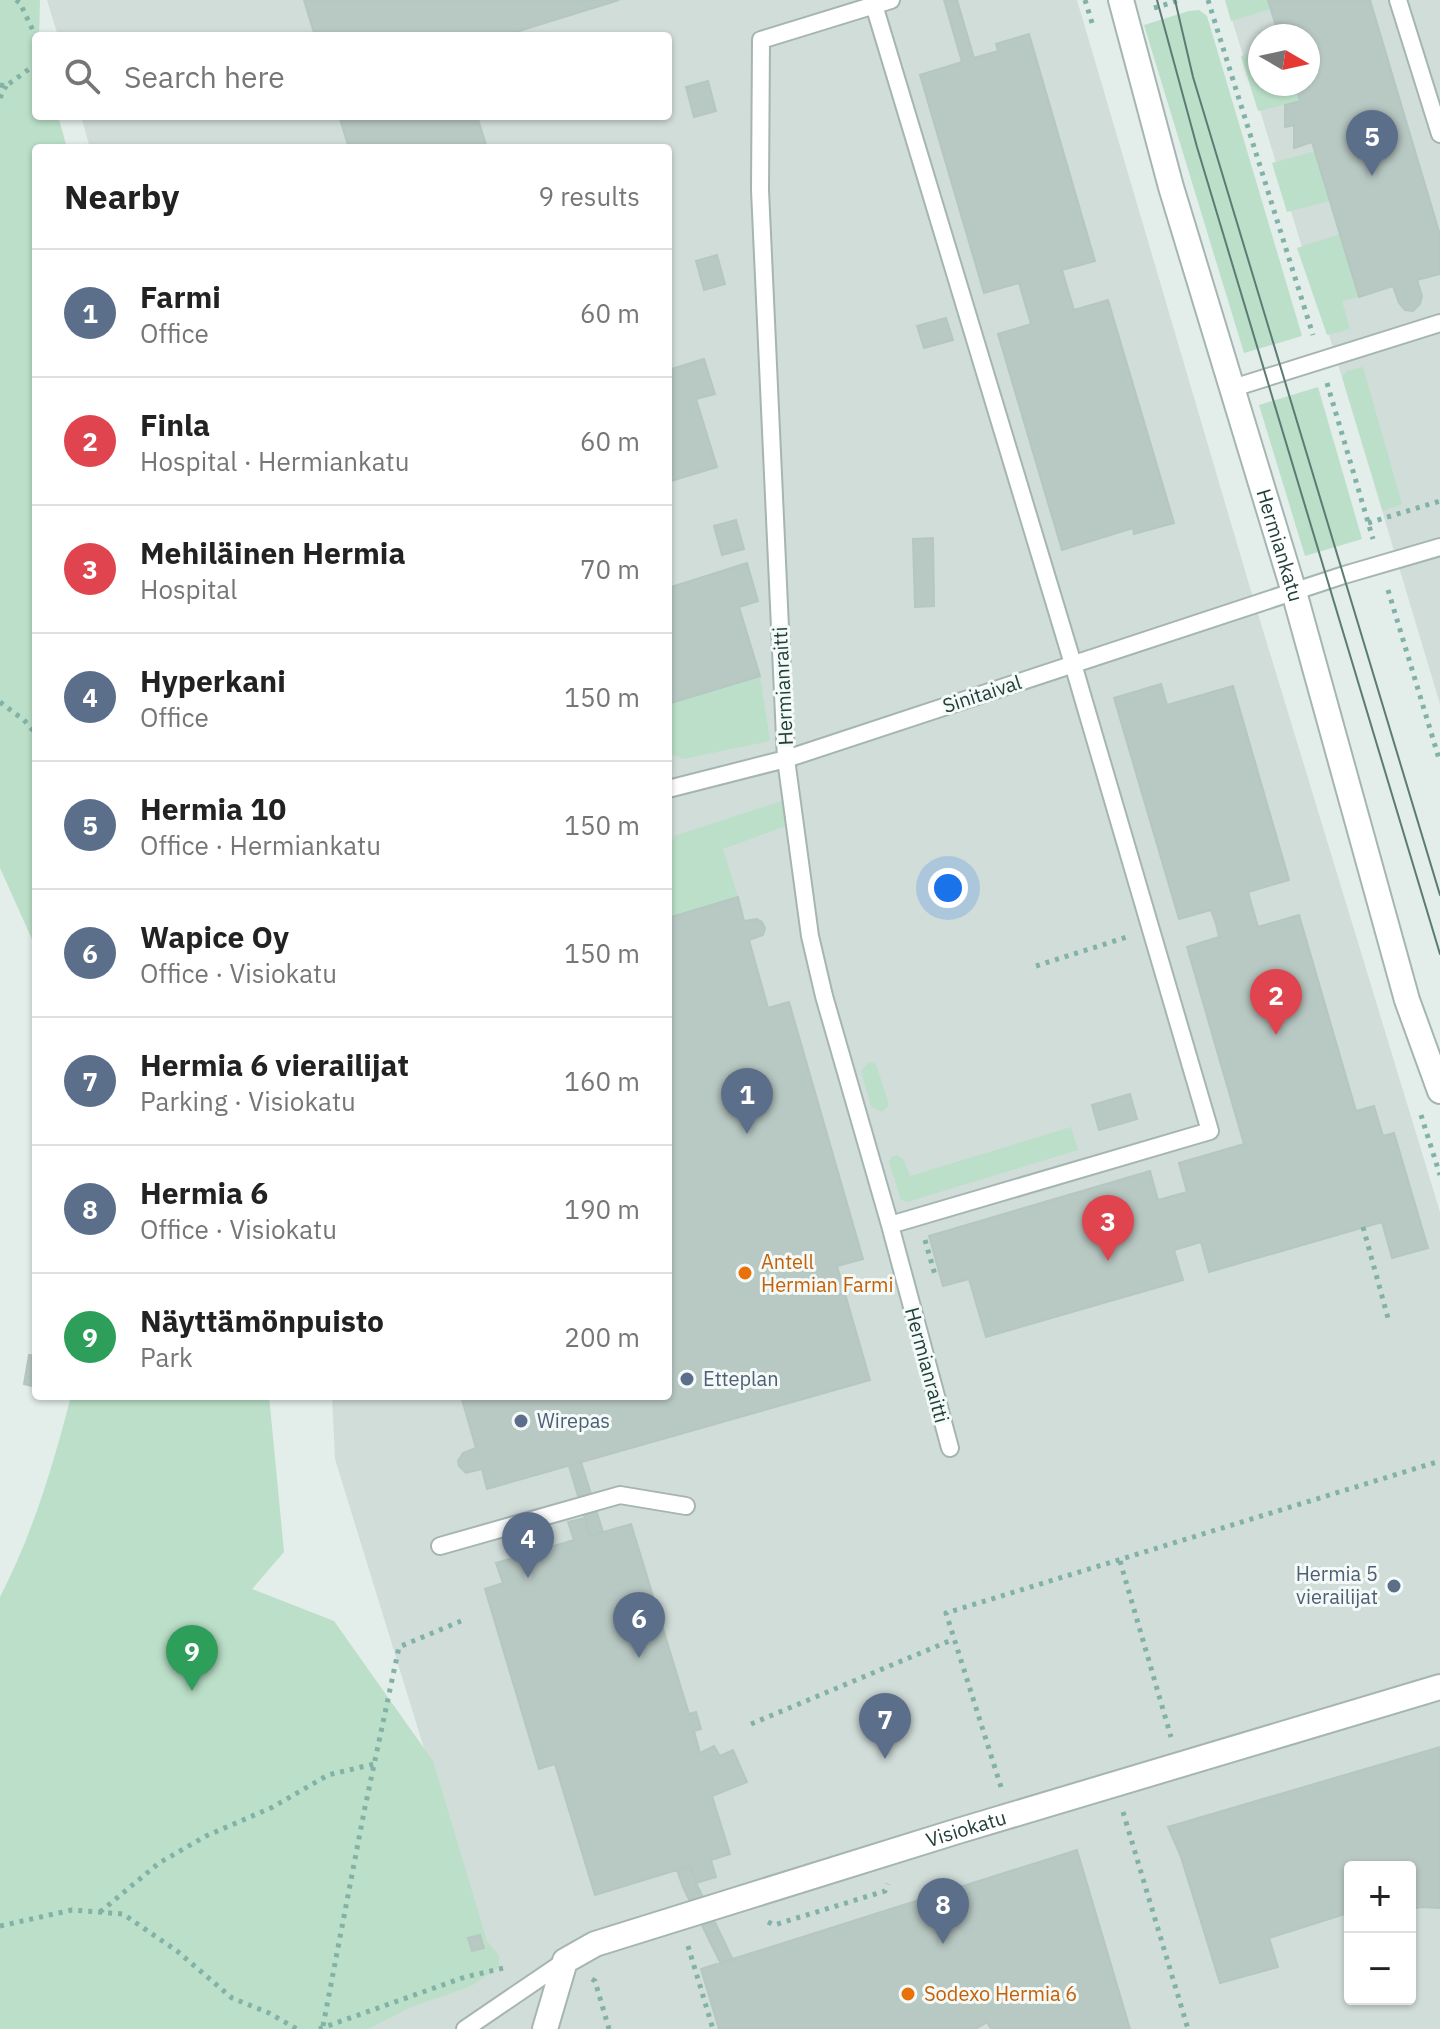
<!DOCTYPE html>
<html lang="en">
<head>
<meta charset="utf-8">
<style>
  body { margin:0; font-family:"IBM Plex Sans",sans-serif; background:#f6f6f6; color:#222 }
  .controls { position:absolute; right:24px; bottom:24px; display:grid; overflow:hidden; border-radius:8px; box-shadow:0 2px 6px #0004 }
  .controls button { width:72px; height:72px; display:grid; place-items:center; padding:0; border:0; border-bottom:2px solid #e0e0e0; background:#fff; color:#222; font:40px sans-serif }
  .compass { position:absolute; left:1248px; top:24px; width:72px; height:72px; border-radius:50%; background:#fff; box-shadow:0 2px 6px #0004; rotate:99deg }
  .you { position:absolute; left:948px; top:888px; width:28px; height:28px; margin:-20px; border:6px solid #fff; border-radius:50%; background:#1a73e8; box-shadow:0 0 0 12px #1a73e833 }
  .badge { display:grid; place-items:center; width:52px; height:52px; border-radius:50%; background:#7c3aed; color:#fff; font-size:26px; font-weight:700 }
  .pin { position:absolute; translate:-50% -66px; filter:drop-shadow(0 2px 4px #0008) }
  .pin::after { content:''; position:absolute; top:42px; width:28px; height:24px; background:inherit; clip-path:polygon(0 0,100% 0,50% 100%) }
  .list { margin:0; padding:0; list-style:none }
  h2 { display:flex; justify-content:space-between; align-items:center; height:104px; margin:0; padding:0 32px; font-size:34px }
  h2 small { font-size:26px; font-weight:400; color:#767676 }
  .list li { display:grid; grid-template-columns:52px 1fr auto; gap:24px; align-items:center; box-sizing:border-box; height:128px; padding:0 32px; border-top:2px solid #e0e0e0 }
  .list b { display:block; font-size:30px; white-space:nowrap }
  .list p { margin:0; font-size:26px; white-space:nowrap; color:#767676 }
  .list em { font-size:26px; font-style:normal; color:#767676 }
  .icon { flex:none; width:44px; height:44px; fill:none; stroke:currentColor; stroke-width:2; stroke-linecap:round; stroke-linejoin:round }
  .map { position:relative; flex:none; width:1440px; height:2029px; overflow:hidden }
  .search { position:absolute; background:#fff; box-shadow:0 2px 6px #0004; left:32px; top:32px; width:640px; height:88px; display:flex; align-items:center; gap:20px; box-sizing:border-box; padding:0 28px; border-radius:8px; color:#767676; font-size:30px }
  .panel { position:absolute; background:#fff; box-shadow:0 2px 6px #0004; left:32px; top:144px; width:640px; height:1256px; border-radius:8px }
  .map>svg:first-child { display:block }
  .built { fill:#d1ddd9; fill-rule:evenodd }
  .green { fill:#bbdfc8 }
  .building { fill:#b8c8c3; stroke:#b5c7c1; stroke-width:2 }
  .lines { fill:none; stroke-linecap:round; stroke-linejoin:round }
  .service-casing { stroke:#a5b5b2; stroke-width:20 }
  .minor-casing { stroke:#a5b5b2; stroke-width:28 }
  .tertiary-casing { stroke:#a5b5b2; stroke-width:28 }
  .path { stroke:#82b2a7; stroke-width:5; stroke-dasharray:4 6; stroke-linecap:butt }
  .service { stroke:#fff; stroke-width:16 }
  .minor { stroke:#fff; stroke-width:24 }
  .tertiary { stroke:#fff; stroke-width:24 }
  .tram { stroke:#5c7b75; stroke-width:2 }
  .food-dot { fill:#e8710a; stroke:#f4faf7; stroke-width:3 }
  .service-dot { fill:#5c6f8a; stroke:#f4faf7; stroke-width:3 }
  .labels { text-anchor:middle; stroke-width:6; stroke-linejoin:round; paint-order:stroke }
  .street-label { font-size:20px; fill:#223f3a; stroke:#f4faf7 }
  .food-label { font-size:20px; fill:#c56008; stroke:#f4faf7; text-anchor:start }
  .service-label { font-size:20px; fill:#4e5e75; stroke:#f4faf7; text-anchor:start }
</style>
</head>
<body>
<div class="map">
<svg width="1440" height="2029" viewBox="0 0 1440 2029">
  <rect width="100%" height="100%" fill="#e3edea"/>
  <path class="built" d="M 47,0 L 1077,0 L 1248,581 L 1440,1212 L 1440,2029 L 369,2029 L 412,2007 L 486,1950 L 335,1459 L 332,1396 L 668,1396 L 668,148 L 90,148 L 81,116 L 668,116 L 668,36 L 58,36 ZM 1350,1867 L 1410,1867 L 1410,1999 L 1350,1999 Z
    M 1226,0 L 1440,0 L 1440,704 L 1342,377 ZM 1260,36 L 1308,36 L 1308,84 L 1260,84 Z"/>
  <path class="green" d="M 0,0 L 40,0 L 39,36 L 36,36 L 36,116 L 58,116 L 67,148 L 36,148 L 36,948 L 0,868 Z
    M 1225,0 L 1268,0 L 1271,9 L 1231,21 Z
    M 1199,10 L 1207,16 L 1302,336 L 1244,353 L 1144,25 L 1189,11 Z
    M 1260,50 L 1260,84 L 1295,84 L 1300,101 L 1258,111 L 1241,56 Z
    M 1315,151 L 1330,201 L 1287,212 L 1272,163 Z
    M 1340,234 L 1359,297 L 1342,301 L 1350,329 L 1327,335 L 1297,248 Z
    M 1363,367 L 1402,504 L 1383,511 L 1342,377 L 1347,371 Z
    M 1318,387 L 1362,539 L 1305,556 L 1259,405 Z
    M 760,676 L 770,741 L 683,759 L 668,753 L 668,704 Z
    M 782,801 L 786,826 L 723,849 L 738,897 L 668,918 L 668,853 L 674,836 Z
    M 869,1062 L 876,1064 L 889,1105 L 882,1112 L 871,1106 L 861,1071 Z
    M 1071,1127 L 1078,1150 L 907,1202 L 901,1200 L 889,1162 L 891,1157 L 897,1155 L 903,1159 L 910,1176 Z
    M 71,1396 L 269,1396 L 284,1552 L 252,1589 L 334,1621 L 433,1761 L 487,1941 L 499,1956 L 499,1967 L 471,1986 L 412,2007 L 369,2029 L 0,2029 L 0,1597 C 33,1533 53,1466 71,1396 Z"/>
  <path class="building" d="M 304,0 L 619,0 L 503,36 L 315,36 Z
    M 944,0 L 957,0 L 974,58 L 998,51 L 996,44 L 1029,34 L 1095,261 L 1062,270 L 1074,310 L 1108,300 L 1174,523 L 1134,534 L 1133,528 L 1062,550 L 998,334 L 1031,324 L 1019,283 L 984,293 L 920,75 L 962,62 Z
    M 1268,0 L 1370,0 L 1440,235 L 1440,274 L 1417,280 L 1422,296 L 1420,304 L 1413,311 L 1405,310 L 1399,303 L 1393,286 L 1359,297 L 1312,142 L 1294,148 L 1294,125 L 1285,127 L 1285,105 L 1300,101 L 1295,84 L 1308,84 L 1308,36 L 1279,36 Z
    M 708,81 L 716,111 L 694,117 L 686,87 Z
    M 339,116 L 477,116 L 487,148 L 349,148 Z
    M 717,255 L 725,284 L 704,290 L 696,261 Z
    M 946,318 L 953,340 L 924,348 L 917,326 Z
    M 704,359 L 715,394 L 696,399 L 717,467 L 668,482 L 668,370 Z
    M 736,520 L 744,549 L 722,555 L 714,526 Z
    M 933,538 L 934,606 L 915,607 L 913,539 Z
    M 747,563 L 758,601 L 739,607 L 760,676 L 668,704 L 668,588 Z
    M 1161,684 L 1167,705 L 1233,686 L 1289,880 L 1248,892 L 1258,927 L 1299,915 L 1356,1111 L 1374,1106 L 1383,1136 L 1394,1133 L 1428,1248 L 1392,1258 L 1382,1222 L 1209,1272 L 1201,1242 L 1174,1250 L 1183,1280 L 986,1337 L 969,1279 L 943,1286 L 929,1236 L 1150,1171 L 1158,1200 L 1187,1192 L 1179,1163 L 1244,1144 L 1187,947 L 1219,937 L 1216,924 L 1211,910 L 1179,919 L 1114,698 Z
    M 738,897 L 744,921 L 757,919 L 762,922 L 765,928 L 763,935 L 749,940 L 768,1008 L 789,1002 L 863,1259 L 837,1266 L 870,1380 L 487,1489 L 482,1469 L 466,1473 L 459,1466 L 458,1461 L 463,1453 L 476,1448 L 461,1396 L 668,1396 L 668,918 Z
    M 1130,1094 L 1137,1119 L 1099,1130 L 1092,1105 Z
    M 36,1349 L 36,1387 L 24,1384 L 29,1355 L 35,1356 Z
    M 581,1462 L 603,1532 L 590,1536 L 569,1466 Z
    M 585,1518 L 590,1536 L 631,1524 L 689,1714 L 696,1712 L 701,1729 L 694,1731 L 700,1753 L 714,1746 L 720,1756 L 733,1750 L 747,1782 L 712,1796 L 730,1854 L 711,1860 L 716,1877 L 696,1883 L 690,1866 L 595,1895 L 555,1764 L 539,1769 L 485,1589 L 503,1583 L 496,1563 L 574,1540 L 568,1522 Z
    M 1440,1747 L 1440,1908 L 1420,1907 L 1410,1910 L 1410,1867 L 1350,1867 L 1350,1916 L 1345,1914 L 1269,1938 L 1278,1967 L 1220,1983 L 1181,1857 L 1168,1827 Z
    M 1077,1850 L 1130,2029 L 991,2029 L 987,2022 L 976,2029 L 719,2029 L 701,1969 Z
    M 690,1866 L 696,1883 L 733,1960 L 721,1964 L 683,1887 L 677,1870 Z
    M 480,1935 L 484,1948 L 472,1951 L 468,1938 Z"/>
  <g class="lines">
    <g class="service-casing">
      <path id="service" d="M 891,0 L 761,40 L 760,190 L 786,759 L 810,936 L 824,996 L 890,1225 L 950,1448
        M 1398,0 L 1440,134
        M 874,5 L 1073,664 L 1210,1131 L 890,1225
        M 1233,388 L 1440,323
        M 668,789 L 786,759 L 1344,575 L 1440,547
        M 440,1546 L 620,1495 L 686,1506
        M 465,2029 L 565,1961"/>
    </g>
    <g class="minor-casing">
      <g id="minor">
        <path id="s1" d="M 545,2029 L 565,1961 L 595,1944 L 958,1831 L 1440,1687"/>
      </g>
    </g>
    <g class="tertiary-casing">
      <g id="tertiary">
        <path id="s2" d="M 1121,0 L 1171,187 L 1294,592 L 1407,1000 L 1440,1091"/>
      </g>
    </g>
    <path class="path" d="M 16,0 L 20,3 L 36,37
      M 1085,0 L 1093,26
      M 1208,0 L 1313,335
      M 1154,8 L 1180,0
      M 0,85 L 6,86 L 36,64
      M 0,98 L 6,86
      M 1327,383 L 1373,539
      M 1368,523 L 1440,501
      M 1388,590 L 1440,762
      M 0,702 L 24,720 L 36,734
      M 1036,966 L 1127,937
      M 1421,1115 L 1440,1175
      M 1363,1227 L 1388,1318
      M 925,1240 L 935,1275
      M 1120,1561 L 1171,1737
      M 751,1724 L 954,1639
      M 1001,1787 L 946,1613 L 1440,1461
      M 1123,1812 L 1188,2029
      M 100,1912 L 159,1863 L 206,1836 L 273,1807 L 328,1775 L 374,1764
      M 768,1922 L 774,1925 L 885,1891 L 888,1884
      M 0,1926 L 72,1910 L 123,1914 L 177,1951 L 232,1998 L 269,2013 L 297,2029
      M 688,1946 L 713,2029
      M 592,1979 L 595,1981 L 609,2029
      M 323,2026 L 364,1812 L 399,1647 L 461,1621
      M 319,2029 L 465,1977 L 508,1967"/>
    <use href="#service" class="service"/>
    <use href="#minor" class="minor"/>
    <use href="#tertiary" class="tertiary"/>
    <path class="tram" d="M 1157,0 L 1197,147 L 1440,954
      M 1175,0 L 1193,77 L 1440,895"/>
  </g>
  <g class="food-dot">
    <circle cx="745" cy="1273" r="8"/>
    <circle cx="908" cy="1994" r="8"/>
  </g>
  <g class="service-dot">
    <circle cx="687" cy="1379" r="8"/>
    <circle cx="521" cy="1421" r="8"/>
    <circle cx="1394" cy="1586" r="8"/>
  </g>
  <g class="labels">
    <g class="street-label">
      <text dy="7" stroke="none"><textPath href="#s2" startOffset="568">Hermiankatu</textPath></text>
      <text transform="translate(783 686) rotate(-93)" y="7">Hermianraitti</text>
      <text transform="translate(982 694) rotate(-18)" y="7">Sinitaival</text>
      <text transform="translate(927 1365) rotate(75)" y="7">Hermianraitti</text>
      <text dy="7" stroke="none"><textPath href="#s1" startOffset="494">Visiokatu</textPath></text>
    </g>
    <g class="food-label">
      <text x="761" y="1269">Antell<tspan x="761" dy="23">Hermian Farmi</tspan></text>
      <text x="924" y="2001">Sodexo Hermia 6</text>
    </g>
    <g class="service-label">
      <text x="703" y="1386">Etteplan</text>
      <text x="537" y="1428">Wirepas</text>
      <text x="1378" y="1581" text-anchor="end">Hermia 5<tspan x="1378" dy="23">vierailijat</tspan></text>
    </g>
  </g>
</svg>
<div class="controls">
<button>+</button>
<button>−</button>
</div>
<svg class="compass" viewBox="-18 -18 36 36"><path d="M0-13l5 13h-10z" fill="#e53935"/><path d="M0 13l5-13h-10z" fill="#767676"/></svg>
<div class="you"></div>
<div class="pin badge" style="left:747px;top:1134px;background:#5c6f8a">1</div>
<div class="pin badge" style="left:1276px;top:1035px;background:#e0444e">2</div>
<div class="pin badge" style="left:1108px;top:1261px;background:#e0444e">3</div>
<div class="pin badge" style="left:528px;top:1578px;background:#5c6f8a">4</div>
<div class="pin badge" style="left:1372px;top:176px;background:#5c6f8a">5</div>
<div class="pin badge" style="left:639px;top:1658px;background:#5c6f8a">6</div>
<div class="pin badge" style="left:885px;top:1759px;background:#5c6f8a">7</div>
<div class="pin badge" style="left:943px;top:1944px;background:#5c6f8a">8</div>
<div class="pin badge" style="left:192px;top:1691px;background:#2e9e5b">9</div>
<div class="search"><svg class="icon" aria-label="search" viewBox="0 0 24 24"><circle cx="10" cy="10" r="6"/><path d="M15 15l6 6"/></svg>Search here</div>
<section class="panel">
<h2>Nearby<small>9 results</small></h2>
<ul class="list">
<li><span class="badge" style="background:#5c6f8a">1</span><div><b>Farmi</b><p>Office</p></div><em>60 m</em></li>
<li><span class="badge" style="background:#e0444e">2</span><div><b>Finla</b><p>Hospital · Hermiankatu</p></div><em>60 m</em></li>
<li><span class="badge" style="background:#e0444e">3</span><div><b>Mehiläinen Hermia</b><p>Hospital</p></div><em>70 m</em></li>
<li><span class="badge" style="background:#5c6f8a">4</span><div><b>Hyperkani</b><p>Office</p></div><em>150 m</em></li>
<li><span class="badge" style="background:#5c6f8a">5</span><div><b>Hermia 10</b><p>Office · Hermiankatu</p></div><em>150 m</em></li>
<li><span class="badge" style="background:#5c6f8a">6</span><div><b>Wapice Oy</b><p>Office · Visiokatu</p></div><em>150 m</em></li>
<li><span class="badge" style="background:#5c6f8a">7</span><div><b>Hermia 6 vierailijat</b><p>Parking · Visiokatu</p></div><em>160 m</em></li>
<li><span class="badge" style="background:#5c6f8a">8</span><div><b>Hermia 6</b><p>Office · Visiokatu</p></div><em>190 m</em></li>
<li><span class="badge" style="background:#2e9e5b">9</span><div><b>Näyttämönpuisto</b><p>Park</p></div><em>200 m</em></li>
</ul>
</section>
</div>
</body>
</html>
